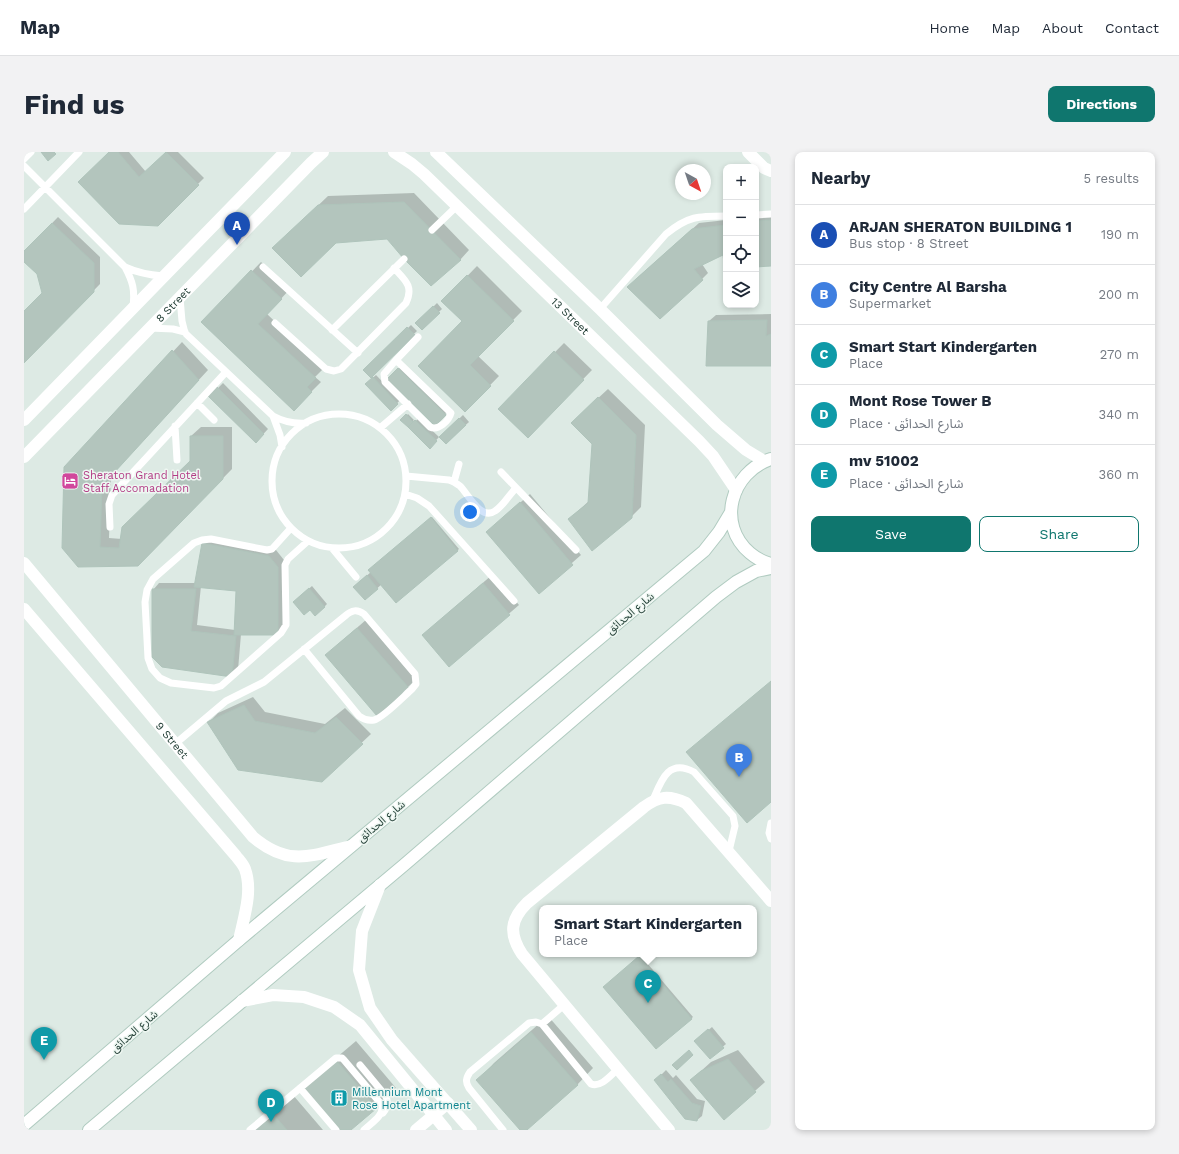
<!DOCTYPE html>
<html lang="en">
<head>
<meta charset="utf-8">
<style>
  body { margin:0; font-family:"Work Sans","Noto Sans Arabic",sans-serif; background:#f2f2f3; color:#1f2937 }
  .controls { position:absolute; right:12px; top:12px; display:grid; overflow:hidden; border-radius:8px; box-shadow:0 2px 6px #0003 }
  .controls button { width:36px; height:36px; display:grid; place-items:center; padding:0; border:0; border-bottom:1px solid #e0e1e3; background:#fff; color:#1f2937; font:20px sans-serif }
  .compass { position:absolute; left:651px; top:12px; width:36px; height:36px; border-radius:50%; background:#fff; box-shadow:0 2px 6px #0003; rotate:140deg }
  .you { position:absolute; left:446px; top:360px; width:14px; height:14px; margin:-10px; border:3px solid #fff; border-radius:50%; background:#1a73e8; box-shadow:0 0 0 6px #1a73e833 }
  .badge { display:grid; place-items:center; width:26px; height:26px; border-radius:50%; background:#0f766e; color:#fff; font-size:13px; font-weight:700 }
  .pin { position:absolute; translate:-50% -33px; filter:drop-shadow(0 1px 2px #0008) }
  .pin::after { content:''; position:absolute; top:21px; width:14px; height:12px; background:inherit; clip-path:polygon(0 0,100% 0,50% 100%) }
  .popup { position:absolute; left:515px; top:753px; width:218px; height:52px; box-sizing:border-box; display:grid; place-content:center; border-radius:8px; background:#fff; filter:drop-shadow(0 1px 3px #0005); font-size:13px; white-space:nowrap; color:#747a83 }
  .popup b { font-size:15px; color:#1f2937 }
  .popup::after { content:''; position:absolute; left:50%; top:100%; margin-left:-8px; border:8px solid transparent; border-top-color:#fff }
  .list { margin:0; padding:0; list-style:none }
  h2 { display:flex; justify-content:space-between; align-items:center; height:52px; margin:0; padding:0 16px; font-size:17px }
  h2 small { font-size:13px; font-weight:400; color:#747a83 }
  .list li { display:grid; grid-template-columns:26px 1fr auto; gap:12px; align-items:center; box-sizing:border-box; height:60px; padding:0 16px; border-top:1px solid #e0e1e3 }
  .list b { display:block; font-size:15px; white-space:nowrap }
  .list p { margin:0; font-size:13px; white-space:nowrap; color:#747a83 }
  .list em { font-size:13px; font-style:normal; color:#747a83 }
  .actions { display:flex; gap:8px; padding:12px 16px }
  .actions a { flex:1; padding:9px 0; border:1px solid #0f766e; border-radius:8px; text-align:center; font-size:14px; color:#0f766e }
  .actions .main { background:#0f766e; color:#fff }
  .icon { flex:none; width:22px; height:22px; fill:none; stroke:currentColor; stroke-width:2; stroke-linecap:round; stroke-linejoin:round }
  .map { position:relative; flex:none; width:747px; height:978px; overflow:hidden; border-radius:8px }
  header { display:flex; align-items:center; gap:24px; box-sizing:border-box; height:56px; padding:0 20px; background:#fff; border-bottom:1px solid #e0e1e3 }
  header strong { font-size:19px }
  nav { display:flex; gap:22px; margin-inline-start:auto; font-size:14px }
  .intro { display:flex; align-items:center; justify-content:space-between; box-sizing:border-box; height:96px; padding:0 24px }
  h1 { margin:0; font-size:28px }
  .button { padding:10px 18px; border-radius:8px; background:#0f766e; color:#fff; font-size:14px; font-weight:700 }
  main { display:flex; gap:24px; padding:0 24px }
  aside { flex:1; background:#fff; border-radius:8px; box-shadow:0 2px 6px #0003 }
  .map>svg:first-child { display:block }
  .shadow { fill:#0003; fill-rule:evenodd }
  .building { fill:#b3c5bd; stroke:#afc4bb }
  .lines { fill:none; stroke-linecap:round; stroke-linejoin:round }
  .secondary-casing { stroke:#b0cbc0; stroke-width:14 }
  .lane { stroke:#fff; stroke-width:7 }
  .street { stroke:#fff; stroke-width:12 }
  .secondary { stroke:#fff; stroke-width:12 }
  .labels { text-anchor:middle; stroke-width:3; stroke-linejoin:round; paint-order:stroke }
  .street-label { font-size:11px; fill:#1e3b32; stroke:#eef7f2 }
  .hotel-label { font-size:11px; fill:#b23c85; stroke:#eef7f2; text-anchor:start }
  .culture-label { font-size:11px; fill:#0d838f; stroke:#eef7f2; text-anchor:start }
</style>
</head>
<body>
<header>
<strong>Map</strong>
<nav><a>Home</a><a>Map</a><a>About</a><a>Contact</a></nav>
</header>
<div class="intro"><h1>Find us</h1><a class="button">Directions</a></div>
<main>
<div class="map">
<svg width="747" height="978" viewBox="0 0 747 978">
  <rect width="100%" height="100%" fill="#ddeae4"/>
  <path class="shadow" d="M 86,0 L 105,0 L 122,20 L 143,0 L 154,0 L 180,26 L 133,73 Z
    M 390,41 L 445,98 L 436,108 L 363,86 L 259,87 L 304,44 Z
    M 747,62 L 747,113 L 732,114 L 732,64 Z
    M 34,65 L 76,105 L 76,132 L 0,210 L 0,161 L 19,141 L 14,122 L 0,109 L 0,100 Z
    M 702,68 L 702,116 L 700,102 L 678,112 L 684,121 L 678,127 L 611,128 L 675,71 Z
    M 237,110 L 266,137 L 243,162 L 300,216 L 291,225 L 297,230 L 279,248 L 179,170 Z
    M 453,114 L 498,159 L 454,204 L 475,224 L 441,259 L 439,169 L 419,149 Z
    M 413,151 L 418,157 L 398,176 L 393,171 Z
    M 747,162 L 747,213 L 685,169 L 692,163 Z
    M 387,173 L 393,179 L 347,224 L 341,218 Z
    M 158,190 L 184,218 L 87,323 L 85,386 L 98,387 L 167,309 L 167,284 L 177,275 L 208,275 L 208,317 L 114,413 L 55,414 L 41,315 Z
    M 540,191 L 568,218 L 504,284 L 475,257 Z
    M 379,212 L 425,258 L 411,273 L 365,227 Z
    M 352,223 L 376,248 L 367,258 L 342,232 Z
    M 199,231 L 244,277 L 232,290 L 186,244 Z
    M 584,237 L 621,273 L 617,355 L 607,365 L 545,367 L 565,349 L 569,291 L 558,261 Z
    M 384,262 L 390,268 L 384,274 L 378,268 Z
    M 439,263 L 445,270 L 422,291 L 416,285 Z
    M 395,266 L 415,285 L 406,295 L 385,275 Z
    M 506,342 L 557,403 L 515,440 L 463,380 Z
    M 408,365 L 435,397 L 372,449 L 358,432 L 341,447 L 333,432 L 347,420 L 346,417 Z
    M 186,386 L 252,398 L 260,408 L 260,476 L 253,482 L 217,482 L 214,518 L 208,524 L 129,438 L 135,431 L 172,431 L 179,392 ZM 177,434 L 213,438 L 211,478 L 173,473 Z
    M 469,422 L 495,453 L 425,514 L 399,483 Z
    M 288,434 L 303,452 L 300,455 L 286,457 L 273,447 Z
    M 343,467 L 394,526 L 353,562 L 312,494 Z
    M 229,545 L 241,560 L 301,572 L 321,556 L 347,582 L 297,629 L 185,570 L 194,561 Z
    M 617,804 L 669,865 L 632,896 L 580,835 Z
    M 524,864 L 569,916 L 553,933 L 501,978 L 498,978 L 454,928 L 470,911 Z
    M 688,875 L 702,892 L 686,906 L 675,886 Z
    M 332,889 L 372,936 L 352,956 L 325,978 L 299,917 Z
    M 714,898 L 741,930 L 700,966 L 667,928 L 687,910 Z
    M 642,918 L 649,926 L 652,923 L 673,947 L 681,949 L 678,964 L 673,968 L 636,924 Z
    M 269,943 L 299,978 L 229,978 Z"/>
  <path class="building" d="M 17,0 L 30,0 L 32,2 L 24,9 Z
    M 85,0 L 94,0 L 115,25 L 142,0 L 175,33 L 134,74 L 95,72 L 54,30 Z
    M 380,50 L 437,108 L 407,134 L 380,107 L 363,87 L 312,91 L 277,125 L 248,96 L 294,53 Z
    M 747,68 L 747,114 L 732,115 L 732,69 Z
    M 28,71 L 70,111 L 70,140 L 0,211 L 0,159 L 18,141 L 13,122 L 0,110 L 0,99 Z
    M 702,73 L 702,117 L 701,118 L 699,103 L 670,117 L 679,128 L 636,167 L 603,135 L 668,77 Z
    M 227,118 L 258,147 L 234,172 L 292,226 L 283,235 L 288,240 L 270,259 L 177,170 Z
    M 443,123 L 490,169 L 446,213 L 467,234 L 441,260 L 394,214 L 438,169 L 417,149 Z
    M 409,154 L 416,161 L 398,178 L 391,171 Z
    M 743,168 L 742,184 L 747,182 L 747,214 L 682,214 L 684,169 Z
    M 383,175 L 391,183 L 347,226 L 339,218 Z
    M 148,198 L 175,228 L 78,334 L 76,395 L 95,396 L 98,375 L 166,309 L 166,284 L 199,284 L 199,327 L 114,414 L 54,415 L 38,396 L 40,315 Z
    M 530,199 L 560,228 L 504,286 L 474,257 Z
    M 374,216 L 422,263 L 411,274 L 363,227 Z
    M 349,225 L 374,252 L 367,259 L 341,232 Z
    M 193,235 L 240,282 L 232,291 L 184,244 Z
    M 574,245 L 612,283 L 608,366 L 568,399 L 544,367 L 564,351 L 568,292 L 547,271 Z
    M 382,262 L 389,270 L 384,275 L 376,268 Z
    M 435,266 L 442,273 L 422,292 L 415,285 Z
    M 391,268 L 413,289 L 406,297 L 384,275 Z
    M 496,350 L 549,413 L 515,442 L 462,380 Z
    M 407,365 L 434,399 L 372,451 L 344,418 Z
    M 178,391 L 245,404 L 254,415 L 254,483 L 210,483 L 212,439 L 170,435 Z
    M 343,423 L 354,437 L 341,448 L 329,435 Z
    M 459,431 L 486,463 L 425,515 L 398,483 Z
    M 285,436 L 301,455 L 291,464 L 286,458 L 280,463 L 269,450 Z
    M 128,437 L 172,437 L 167,479 L 212,484 L 208,525 L 138,515 L 128,505 Z
    M 333,476 L 385,536 L 353,564 L 301,503 Z
    M 747,529 L 747,650 L 723,671 L 662,600 Z
    M 220,553 L 231,569 L 291,581 L 312,565 L 339,592 L 298,630 L 214,618 L 183,570 Z
    M 615,804 L 668,867 L 632,897 L 579,835 Z
    M 684,877 L 700,896 L 686,907 L 670,889 Z
    M 507,880 L 554,933 L 503,978 L 496,978 L 452,928 Z
    M 665,898 L 669,903 L 653,918 L 648,913 Z
    M 704,907 L 732,940 L 700,968 L 666,928 L 677,919 Z
    M 312,908 L 353,956 L 327,978 L 313,978 L 278,937 Z
    M 637,922 L 644,930 L 647,927 L 668,951 L 677,954 L 673,969 L 661,967 L 630,928 Z
    M 249,962 L 263,978 L 230,978 Z"/>
  <g class="lines">
    <g class="secondary-casing">
      <path id="secondary" d="M 747,307 C 707,320 692,372 726,401 C 732,406 739,410 747,412
        M 0,973 L 215,788 L 680,399 L 695,380 L 707,360
        M 65,978 L 380,713 L 692,445 L 712,430 L 732,419 L 747,416"/>
    </g>
    <path class="lane" d="M 0,7 L 7,0
      M 0,14 L 101,115 C 109,130 111,138 109,155
      M 0,57 L 55,0
      M 732,63 L 747,62
      M 408,78 L 433,54
      M 101,115 C 114,121 125,123 139,124
      M 239,115 L 334,201
      M 156,146 L 158,169 L 161,181 L 249,264 C 260,270 269,272 282,271
      M 576,157 L 642,82 C 664,64 674,64 702,64
      M 251,171 L 302,217 L 310,219 L 317,217 L 382,151 C 390,134 381,128 370,116
      M 126,176 L 149,177 L 161,180
      M 308,178 L 380,107
      M 372,208 L 427,261 C 425,269 414,279 406,275 L 361,230 L 360,222 Z
      M 372,208 L 394,185
      M 173,251 L 190,268
      M248 329a67 67 0 1 1 134 0a67 67 0 1 1-134 0Z
      M 249,264 L 256,283 L 258,295
      M 151,274 L 153,308
      M 356,276 L 384,252
      M 477,320 L 552,398
      M 382,324 L 425,328 C 429,329 432,331 436,334 C 444,342 457,369 471,359 C 479,354 485,343 492,336
      M 430,330 L 435,312
      M 381,342 L 393,346 L 405,354 L 490,449
      M 86,375 L 85,352 L 88,343 L 202,220
      M 267,376 L 248,397 L 243,398 L 187,387 L 178,388 L 170,391 L 129,427 L 123,438 L 121,450 L 124,506 L 128,517 L 136,526 L 147,531 L 190,536 L 197,534 L 257,481 L 262,473 L 262,469 L 261,413 L 264,407 L 284,389
      M 308,396 L 332,425
      M 151,592 L 202,549 L 240,530 L 321,464 C 328,458 333,457 340,462 L 391,522 L 392,532 L 388,537 C 380,544 359,566 350,568 C 344,569 339,567 335,564 L 280,497
      M 629,648 C 637,629 644,606 670,620 L 709,664 L 711,674 L 705,699
      M 747,671 L 745,681 L 747,687
      M 518,872 L 540,853
      M 336,913 L 361,943 C 365,950 364,955 359,961
      M 276,936 L 312,978
      M 226,978 L 312,906 L 318,906 L 320,908 L 358,953 C 360,964 347,971 340,978
      M 479,978 L 445,936 C 441,930 442,926 446,920 L 505,871 L 512,870 L 518,872 L 567,932 C 577,936 587,923 594,917"/>
    <g class="street">
      <path id="s1" d="M 370,0 L 388,12 L 400,22 L 675,289 L 689,304 L 712,338"/>
      <path d="M 412,0 L 576,157 L 693,273 L 722,298 L 740,309"/>
      <path d="M 724,0 L 740,16 L 747,19"/>
      <path d="M 0,268 L 261,0"/>
      <path id="s2" d="M 0,305 L 287,11 L 299,0"/>
      <path id="s3" d="M 0,411 L 229,685 C 265,715 286,704 327,694"/>
      <path d="M 0,457 L 212,704 C 215,708 219,712 221,717 C 229,739 220,765 215,788"/>
      <path d="M 356,733 L 338,779 L 335,818 L 346,856 L 368,888 L 447,978"/>
      <path d="M 218,849 L 249,843 L 280,845 L 310,855 L 336,873 L 422,978"/>
      <path d="M 392,978 L 424,951"/>
      <path d="M 645,978 L 498,802 C 485,782 486,768 503,751 L 620,655 C 635,644 645,643 662,651 L 747,749"/>
    </g>
    <use href="#secondary" class="secondary"/>
  </g>
  <defs>
    <g id="hotel-square" transform="scale(0.9)"><rect x="-9" y="-9" width="18" height="18" rx="4" fill="#d1479c" stroke="#eef7f2"/><path d="M-6-4.5h1.5V1H6V5H4.5V3h-9V5H-6ZM-4 0a1.8 1.8 0 1 1 3.6 0ZM.5 0V-2.5h3Q6-2.5 6 0Z" fill="#fff"/></g>
    <g id="building-square" transform="scale(0.9)"><rect x="-9" y="-9" width="18" height="18" rx="4" fill="#0f9aa8" stroke="#eef7f2"/><path d="M-4-6H4V6H1V3H-1V6H-4ZM-2.5-4.3h1.7v1.8h-1.7ZM.8-4.3h1.7v1.8H.8ZM-2.5-1h1.7V.8h-1.7ZM.8-1h1.7V.8H.8Z" fill="#fff"/></g>
  </defs>
  <g fill-rule="evenodd">
    <use href="#hotel-square" x="46" y="329"/>
    <use href="#building-square" x="315" y="946"/>
  </g>
  <g class="labels">
    <g class="street-label">
      <text dy="4" stroke="none"><textPath href="#s2" startOffset="213">8 Street</textPath></text>
      <text dy="4" stroke="none"><textPath href="#s1" startOffset="241">13 Street</textPath></text>
      <text transform="translate(606 461) rotate(-40)" y="4">شارع الحدائق</text>
      <text dy="4" stroke="none"><textPath href="#s3" startOffset="231">9 Street</textPath></text>
      <text transform="translate(357 669) rotate(-40)" y="4">شارع الحدائق</text>
      <text transform="translate(110 879) rotate(-41)" y="4">شارع الحدائق</text>
    </g>
    <g class="hotel-label">
      <text x="59" y="327">Sheraton Grand Hotel<tspan x="59" dy="13">Staff Accomadation</tspan></text>
    </g>
    <g class="culture-label">
      <text x="328" y="944">Millennium Mont<tspan x="328" dy="13">Rose Hotel Apartment</tspan></text>
    </g>
  </g>
</svg>
<div class="controls">
<button>+</button>
<button>−</button>
<button><svg class="icon" aria-label="locate" viewBox="0 0 24 24"><circle cx="12" cy="12" r="6"/><path d="M12 2v4M12 18v4M2 12h4M18 12h4"/></svg></button>
<button><svg class="icon" aria-label="layers" viewBox="0 0 24 24"><path d="M12 4l9 5-9 5-9-5zM3 14l9 5 9-5"/></svg></button>
</div>
<svg class="compass" viewBox="-18 -18 36 36"><path d="M0-13l5 13h-10z" fill="#e53935"/><path d="M0 13l5-13h-10z" fill="#747a83"/></svg>
<div class="you"></div>
<div class="pin badge" style="left:213px;top:93px;background:#1a4fb4">A</div>
<div class="pin badge" style="left:715px;top:625px;background:#3f7fe0">B</div>
<div class="pin badge" style="left:624px;top:851px;background:#0f9aa8">C</div>
<div class="popup"><b>Smart Start Kindergarten</b>Place</div>
<div class="pin badge" style="left:247px;top:970px;background:#0f9aa8">D</div>
<div class="pin badge" style="left:20px;top:908px;background:#0f9aa8">E</div>
</div>
<aside>
<h2>Nearby<small>5 results</small></h2>
<ul class="list">
<li><span class="badge" style="background:#1a4fb4">A</span><div><b>ARJAN SHERATON BUILDING 1</b><p>Bus stop · 8 Street</p></div><em>190 m</em></li>
<li><span class="badge" style="background:#3f7fe0">B</span><div><b>City Centre Al Barsha</b><p>Supermarket</p></div><em>200 m</em></li>
<li><span class="badge" style="background:#0f9aa8">C</span><div><b>Smart Start Kindergarten</b><p>Place</p></div><em>270 m</em></li>
<li><span class="badge" style="background:#0f9aa8">D</span><div><b>Mont Rose Tower B</b><p>Place · شارع الحدائق</p></div><em>340 m</em></li>
<li><span class="badge" style="background:#0f9aa8">E</span><div><b>mv 51002</b><p>Place · شارع الحدائق</p></div><em>360 m</em></li>
</ul>
<div class="actions"><a class="main">Save</a><a>Share</a></div>
</aside>
</main>
</body>
</html>
